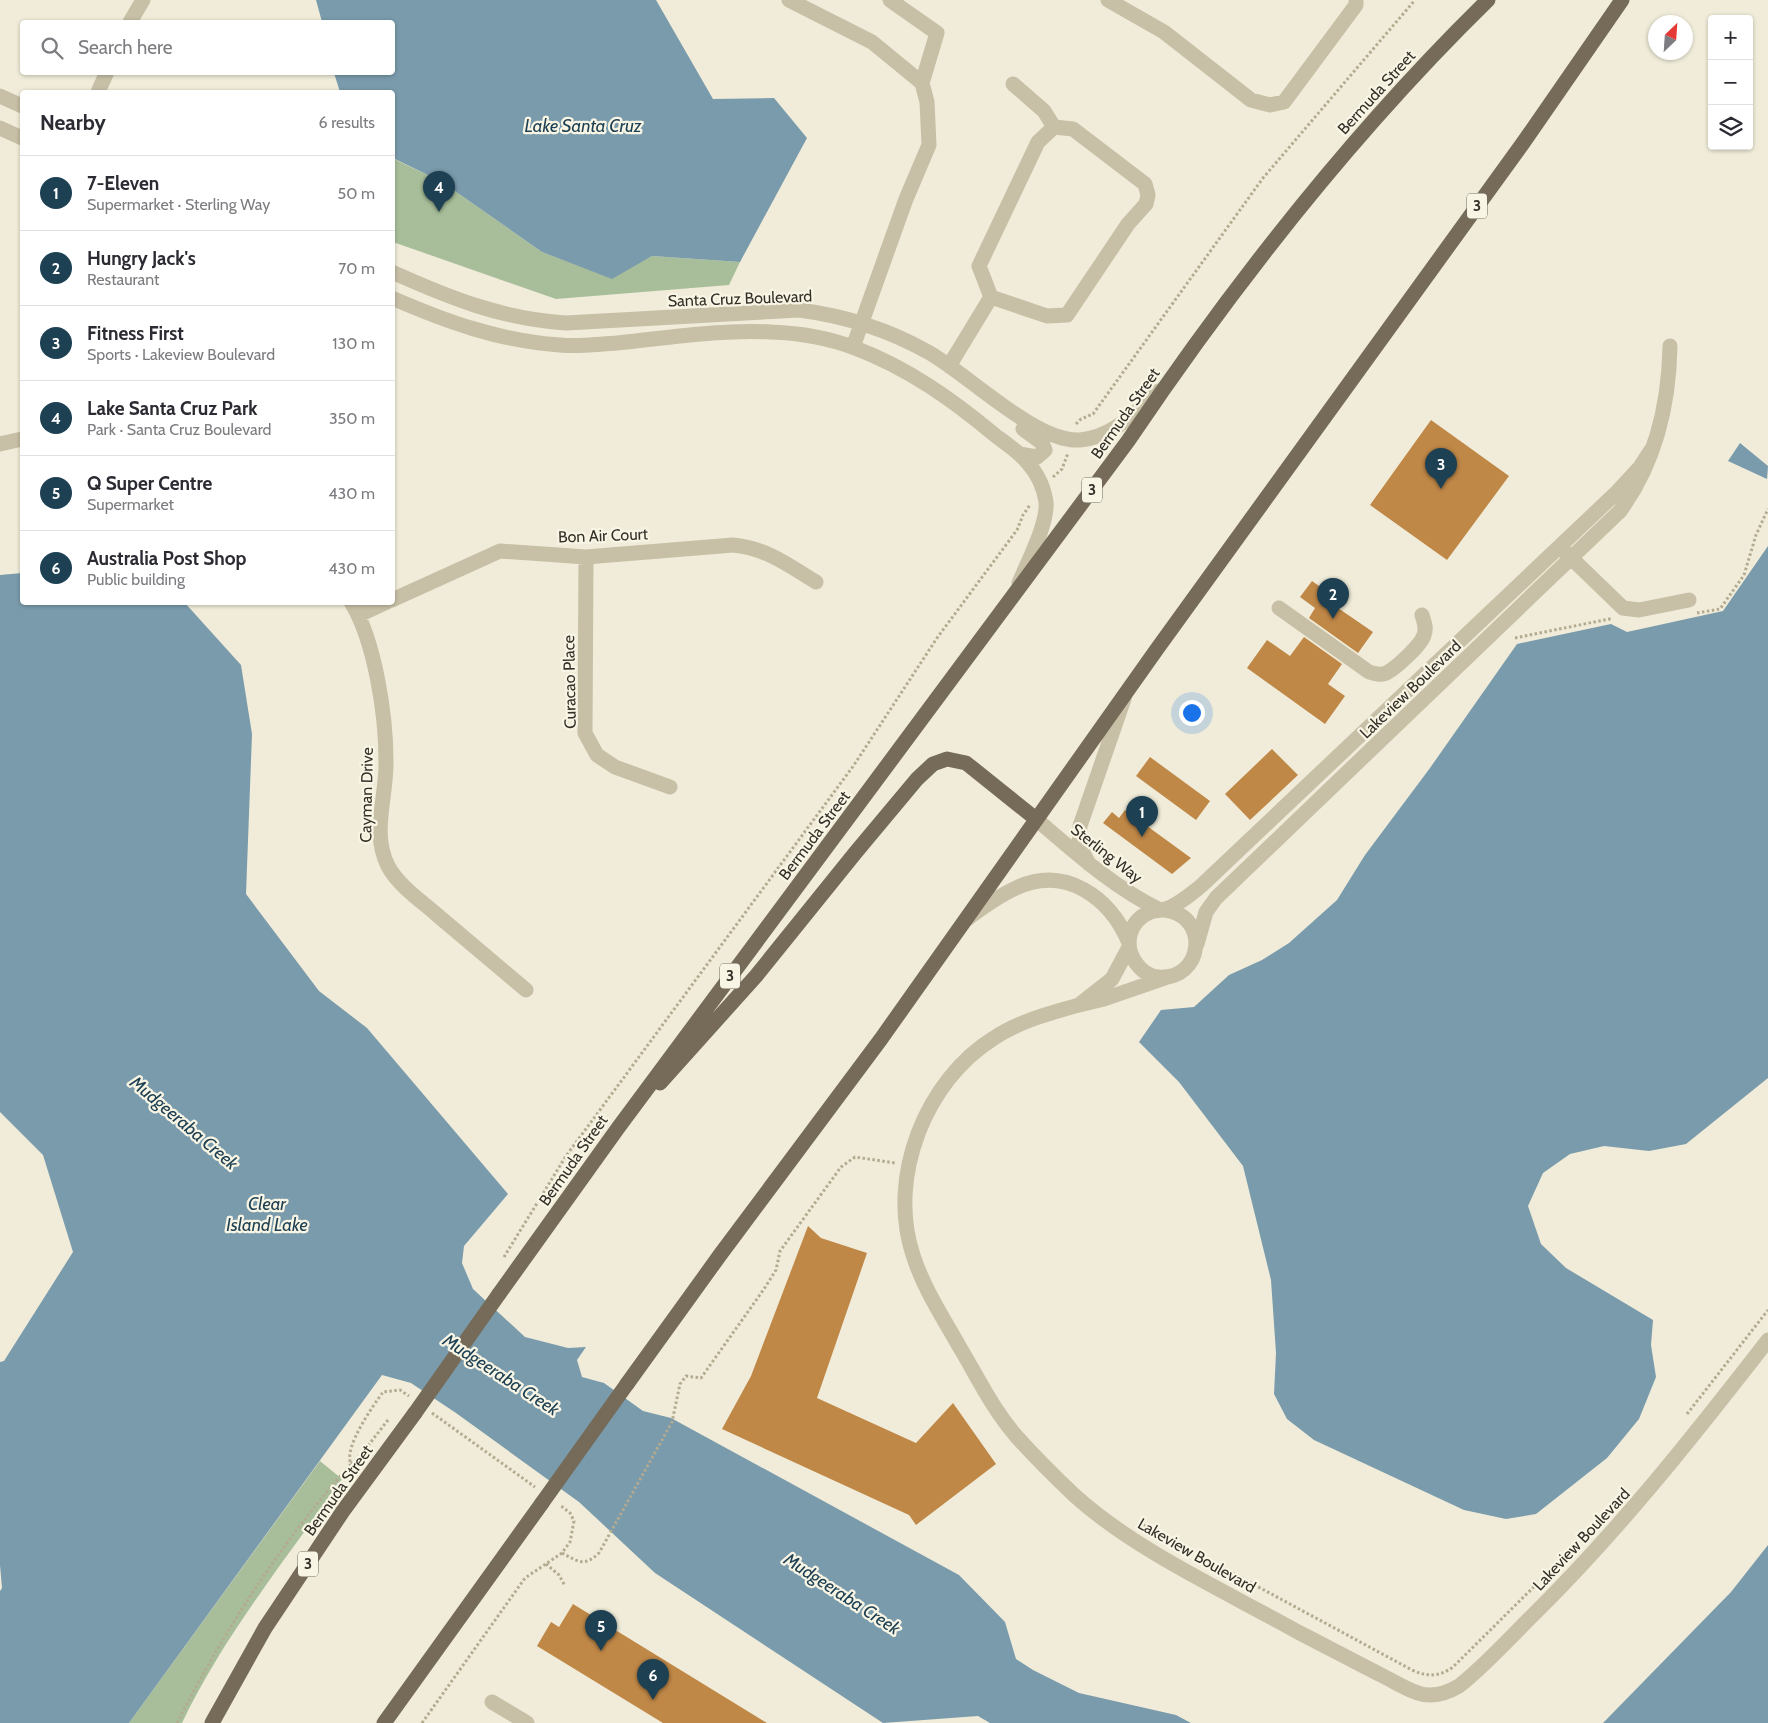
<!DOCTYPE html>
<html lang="en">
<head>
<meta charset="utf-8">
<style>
  body { margin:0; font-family:Cabin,sans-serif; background:#f7f7f7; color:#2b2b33 }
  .controls { position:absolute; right:15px; top:15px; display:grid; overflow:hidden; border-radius:5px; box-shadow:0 1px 4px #0004 }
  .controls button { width:45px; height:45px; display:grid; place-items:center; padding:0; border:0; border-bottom:1px solid #e1e1e2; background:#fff; color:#2b2b33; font:25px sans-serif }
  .compass { position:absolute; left:1648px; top:15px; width:45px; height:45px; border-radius:50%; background:#fff; box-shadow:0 1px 4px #0004; rotate:25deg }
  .you { position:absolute; left:1191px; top:712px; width:18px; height:18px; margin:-12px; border:4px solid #fff; border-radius:50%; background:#1a73e8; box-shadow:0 0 0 8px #1a73e833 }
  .badge { display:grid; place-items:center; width:32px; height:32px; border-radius:50%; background:#1e4053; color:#fff; font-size:16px; font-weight:700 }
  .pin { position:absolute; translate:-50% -41px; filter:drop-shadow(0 1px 2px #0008) }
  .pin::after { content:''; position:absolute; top:26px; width:18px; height:15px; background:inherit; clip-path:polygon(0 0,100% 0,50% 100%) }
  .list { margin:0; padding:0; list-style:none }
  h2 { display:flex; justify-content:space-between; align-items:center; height:65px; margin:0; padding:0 20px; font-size:21px }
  h2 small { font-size:16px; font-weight:400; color:#7c7c81 }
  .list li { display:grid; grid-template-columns:32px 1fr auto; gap:15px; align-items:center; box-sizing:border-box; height:75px; padding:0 20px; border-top:1px solid #e1e1e2 }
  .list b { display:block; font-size:19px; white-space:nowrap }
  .list p { margin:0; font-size:16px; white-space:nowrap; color:#7c7c81 }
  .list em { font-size:16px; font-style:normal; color:#7c7c81 }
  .icon { flex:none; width:28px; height:28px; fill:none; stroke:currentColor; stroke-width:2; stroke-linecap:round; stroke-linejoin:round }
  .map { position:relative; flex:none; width:1768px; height:1723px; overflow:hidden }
  .search { position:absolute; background:#fff; box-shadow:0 1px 4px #0004; left:20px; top:20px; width:375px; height:55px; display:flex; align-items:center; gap:12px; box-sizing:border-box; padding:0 18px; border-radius:5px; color:#7c7c81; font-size:19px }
  .panel { position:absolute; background:#fff; box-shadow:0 1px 4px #0004; left:20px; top:90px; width:375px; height:515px; border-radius:5px }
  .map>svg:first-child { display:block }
  .green { fill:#a8be9a }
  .water { fill:#7a9bac }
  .building { fill:#c08847 }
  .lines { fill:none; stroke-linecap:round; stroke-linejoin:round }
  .path { stroke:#b3aa90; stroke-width:3; stroke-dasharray:2.5 2.5; stroke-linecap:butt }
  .minor { stroke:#c7bfa6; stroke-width:15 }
  .major { stroke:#756b58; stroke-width:15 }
  .major-bridge { stroke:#756b58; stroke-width:15 }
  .labels { text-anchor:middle; stroke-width:4.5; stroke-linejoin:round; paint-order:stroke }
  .shield { fill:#f8f5e5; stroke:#6f6a60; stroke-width:1 }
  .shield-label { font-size:15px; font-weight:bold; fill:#342f27 }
  .street-label { font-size:16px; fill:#342f27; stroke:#f8f5e5 }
  .water-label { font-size:18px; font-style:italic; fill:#1e4053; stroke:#f8f5e5 }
</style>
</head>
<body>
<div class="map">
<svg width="1768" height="1723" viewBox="0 0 1768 1723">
  <rect width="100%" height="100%" fill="#f0ecd9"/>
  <path class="green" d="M 392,158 L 442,182 L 542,252 L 611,278 L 652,256 L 740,262 L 729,285 L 556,299 L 393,242 Z
    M 320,1461 L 342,1479 C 287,1558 224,1635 182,1723 L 129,1723 Z"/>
  <path class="water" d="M 316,0 L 656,0 L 713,99 L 774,98 L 807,138 L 740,262 L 652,256 L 612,279 L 542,252 L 442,182 L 393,158 L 392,92 L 340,92 L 334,73 L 392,72 L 392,22 L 322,22 Z
    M 1740,443 L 1768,466 L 1767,479 L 1728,461 Z
    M 1768,546 L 1768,1078 L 1686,1144 L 1649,1151 L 1604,1146 L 1570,1154 L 1543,1173 L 1528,1206 L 1541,1244 L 1566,1268 L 1653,1320 L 1651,1345 L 1656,1377 L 1639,1419 L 1607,1458 L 1536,1514 L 1506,1519 L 1464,1510 L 1314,1440 L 1287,1419 L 1274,1394 L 1276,1353 L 1271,1280 L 1243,1166 L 1179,1082 L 1139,1042 L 1161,1010 L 1194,1007 L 1229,975 L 1262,960 L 1289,943 L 1337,900 L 1365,855 L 1430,768 L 1517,644 L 1611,624 L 1627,632 L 1723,611 Z
    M 22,573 L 22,602 L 185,603 L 241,665 L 252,734 L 246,894 L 319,991 L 367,1028 L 508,1194 L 464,1246 L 462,1263 L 473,1289 L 525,1337 L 568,1348 L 586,1347 L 577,1360 L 582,1377 L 604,1383 L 643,1411 L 671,1418 L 959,1575 L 1005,1622 L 1016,1659 L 1033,1670 L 1079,1693 L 1176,1715 L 1191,1723 L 990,1723 L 978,1716 L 883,1723 L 655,1573 L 579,1502 L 456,1413 L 411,1383 L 382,1375 L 129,1723 L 0,1723 L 0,1591 L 2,1588 L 0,1565 L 0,1362 L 4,1361 L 73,1252 L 43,1155 L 0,1112 L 0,575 Z
    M 1768,1545 L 1768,1723 L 1603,1723 L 1731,1592 Z"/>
  <path class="building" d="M 1431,420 L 1509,476 L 1447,560 L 1370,505 Z
    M 1312,581 L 1342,602 L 1338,608 L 1373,632 L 1358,653 L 1309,618 L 1315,608 L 1300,597 Z
    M 1304,637 L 1342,664 L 1328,684 L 1345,696 L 1325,724 L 1247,668 L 1267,640 L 1290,656 Z
    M 1272,749 L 1298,775 L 1250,820 L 1225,794 Z
    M 1150,757 L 1210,801 L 1196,820 L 1136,776 Z
    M 1125,810 L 1191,858 L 1172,874 L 1103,823 L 1112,812 L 1119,818 Z
    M 808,1226 L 821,1238 L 867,1253 L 817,1398 L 916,1443 L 953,1403 L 996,1464 L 916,1525 L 909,1515 L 722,1429 L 751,1376 Z
    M 573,1604 L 767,1723 L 663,1723 L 537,1646 L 551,1622 L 559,1627 Z"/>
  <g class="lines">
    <path class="path" d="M 1076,424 L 1081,419 L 1093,414 L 1263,178 L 1415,0
      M 1053,477 L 1062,469 L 1068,453
      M 1697,613 L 1720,609 L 1744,575 L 1756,535 L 1768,509
      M 1515,638 L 1609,619 L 1612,620
      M 504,1257 L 566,1156 L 854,765 L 937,638 L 1017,530 L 1023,515 L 1030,505
      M 432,1413 L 535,1487
      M 1687,1414 L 1768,1310
      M 388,1420 L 360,1456 L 351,1464 C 343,1448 373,1406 383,1392 L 400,1390 L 409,1396
      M 1140,1526 L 1142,1524 L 1412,1670 C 1427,1677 1439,1677 1453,1667 L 1568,1553
      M 562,1553 C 579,1562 584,1567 599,1553 L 672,1422 L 680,1384 L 686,1376 L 701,1378 L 764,1289 L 776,1270 L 780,1251 L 841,1167 L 855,1157 L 895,1163
      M 546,1564 L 559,1575 L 565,1586
      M 177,1723 C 224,1631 282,1541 351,1464
      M 422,1723 L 525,1578 L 562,1553 L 570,1542 L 574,1521 L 570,1513 L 560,1505"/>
    <path class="minor" d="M 789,0 L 872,42 L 922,83
      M 1108,0 L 1164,32 L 1251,100 L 1270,105 L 1284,102 L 1356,5 L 1356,0
      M 130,22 L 143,0
      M 1013,84 L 1044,111 L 1054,127
      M 98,92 L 107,72
      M 0,96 L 22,106
      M 1054,127 L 1073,129 L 1145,184 L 1148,195 L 1146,204 L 1128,224 L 1067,315 L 1047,316 L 991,297 L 979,266 L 1038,142 Z
      M 0,128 L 22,138
      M 392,272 C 450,298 502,319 566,323 L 799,310 C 846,316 887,329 928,352 C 968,374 1036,443 1080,440 C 1114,437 1135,412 1159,391
      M 392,298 C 447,322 500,341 560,345 C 579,347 598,344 617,343 C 667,338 721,329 771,332 C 799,333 829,338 855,348 C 908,368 953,400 996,436 C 1007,444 1019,452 1027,462 C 1037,473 1044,488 1046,502 C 1048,524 1027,563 1019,583
      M 853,347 L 906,199 L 929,145 L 927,102 L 922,83 L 937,33 L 890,0
      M 949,366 L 991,297
      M 0,444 L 22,439
      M 1019,454 L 1037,457 L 1045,450 L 1042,443 L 1023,429
      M 1565,552 L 1623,608 L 1639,610 L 1689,600
      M 586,557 L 585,733 L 597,755 L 615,767 L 670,787
      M 392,600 L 500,551 L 586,557 L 733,545 C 766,548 788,565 816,582
      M 351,602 C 375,641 386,715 386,761 C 387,796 371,833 388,866 C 398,885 420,900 436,914 C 466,939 496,965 526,990
      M 1279,608 L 1369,672 C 1375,674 1382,676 1388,672 C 1397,667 1422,644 1424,635 C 1427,628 1424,622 1422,615
      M 359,615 L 387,602
      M 1036,819 C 1076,853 1113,887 1160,910
      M 1089,864 L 1079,845 L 1080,826 L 1124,699
      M 1165,910 C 1211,916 1203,981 1158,977 C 1149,976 1141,970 1136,963 C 1123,945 1129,921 1150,912 C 1155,910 1160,911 1165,909 C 1177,906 1191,894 1201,886 L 1616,493 L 1640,467 L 1651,450
      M 967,919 C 982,908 998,896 1016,888 C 1065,865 1110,897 1129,943
      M 1197,944 L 1206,912 L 1216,898 L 1620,511 C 1655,463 1669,404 1670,346
      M 1129,947 L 1112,979 L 1079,1005 L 1104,999 L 1165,978
      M 1079,1005 C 1050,1013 1020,1021 994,1038 C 926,1080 887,1177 913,1255 C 923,1287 942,1316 959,1346 C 977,1376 993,1410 1017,1437 C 1034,1456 1054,1476 1073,1494 C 1134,1550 1225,1591 1298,1632 C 1325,1646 1352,1660 1379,1674 C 1392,1680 1405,1689 1418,1693 C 1432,1698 1447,1693 1459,1686 C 1484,1666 1505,1643 1528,1620 C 1616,1534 1692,1438 1768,1340
      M 492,1702 L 527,1723"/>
    <path class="major" d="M 660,1083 L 756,976 L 856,852 L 917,779 L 933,764 L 947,759 L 966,763 L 1036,819
      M 499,1294 L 618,1128 L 1128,441 C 1234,284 1352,133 1488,0
      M 627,1384 L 720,1255 L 881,1039 L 1157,649 L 1523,143 L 1622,0
      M 212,1723 L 265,1628 L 343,1511 L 415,1413
      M 384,1723 L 542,1503"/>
    <path class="major-bridge" d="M 415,1413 L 499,1294
      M 542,1503 L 627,1384"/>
  </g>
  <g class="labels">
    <g class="shield">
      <rect x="1467" y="193.5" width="20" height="25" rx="4"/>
      <rect x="1082" y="477.5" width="20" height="25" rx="4"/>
      <rect x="720" y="963.5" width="20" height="25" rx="4"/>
      <rect x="298" y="1551.5" width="20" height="25" rx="4"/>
    </g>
    <g class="shield-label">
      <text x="1477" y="211">3</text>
      <text x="1092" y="495">3</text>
      <text x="730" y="981">3</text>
      <text x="308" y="1569">3</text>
    </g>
    <g class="street-label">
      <text transform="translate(1376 92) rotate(-48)" y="6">Bermuda Street</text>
      <text transform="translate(740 298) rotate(-2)" y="6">Santa Cruz Boulevard</text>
      <text transform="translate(1125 413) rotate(-55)" y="6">Bermuda Street</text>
      <text transform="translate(603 535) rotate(-2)" y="6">Bon Air Court</text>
      <text transform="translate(569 682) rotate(-91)" y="6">Curacao Place</text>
      <text transform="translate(1410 689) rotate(-44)" y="6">Lakeview Boulevard</text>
      <text transform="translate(366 795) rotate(-89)" y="6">Cayman Drive</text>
      <text transform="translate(814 835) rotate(-53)" y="6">Bermuda Street</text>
      <text transform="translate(1107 853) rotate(38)" y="6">Sterling Way</text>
      <text transform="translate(573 1160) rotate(-55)" y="6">Bermuda Street</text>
      <text transform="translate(338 1490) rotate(-55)" y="6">Bermuda Street</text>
      <text transform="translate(1581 1539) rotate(-47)" y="6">Lakeview Boulevard</text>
      <text transform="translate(1197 1555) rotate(30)" y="6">Lakeview Boulevard</text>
    </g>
    <g class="water-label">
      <text x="583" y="132">Lake Santa Cruz</text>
      <text transform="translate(184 1123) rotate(40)" y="6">Mudgeeraba Creek</text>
      <text x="267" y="1210">Clear<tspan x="267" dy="21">Island Lake</tspan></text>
      <text transform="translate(501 1375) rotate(33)" y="6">Mudgeeraba Creek</text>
      <text transform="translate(842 1594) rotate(33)" y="6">Mudgeeraba Creek</text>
    </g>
  </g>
</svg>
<div class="controls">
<button>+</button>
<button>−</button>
<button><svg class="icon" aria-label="layers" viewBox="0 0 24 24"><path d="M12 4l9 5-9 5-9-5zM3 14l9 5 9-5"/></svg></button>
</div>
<svg class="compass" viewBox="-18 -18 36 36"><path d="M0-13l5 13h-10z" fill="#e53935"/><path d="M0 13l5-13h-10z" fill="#7c7c81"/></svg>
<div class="you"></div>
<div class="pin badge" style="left:1142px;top:837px">1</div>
<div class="pin badge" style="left:1333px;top:619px">2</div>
<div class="pin badge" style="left:1441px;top:489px">3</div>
<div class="pin badge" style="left:439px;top:212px">4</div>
<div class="pin badge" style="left:601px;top:1651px">5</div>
<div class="pin badge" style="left:653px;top:1700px">6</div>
<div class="search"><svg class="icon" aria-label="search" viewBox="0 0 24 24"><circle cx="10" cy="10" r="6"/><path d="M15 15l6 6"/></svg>Search here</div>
<section class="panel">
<h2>Nearby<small>6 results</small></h2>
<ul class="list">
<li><span class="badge">1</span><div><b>7-Eleven</b><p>Supermarket · Sterling Way</p></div><em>50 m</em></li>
<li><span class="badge">2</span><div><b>Hungry Jack's</b><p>Restaurant</p></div><em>70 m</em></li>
<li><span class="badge">3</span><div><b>Fitness First</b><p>Sports · Lakeview Boulevard</p></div><em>130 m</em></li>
<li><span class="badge">4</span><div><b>Lake Santa Cruz Park</b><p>Park · Santa Cruz Boulevard</p></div><em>350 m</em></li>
<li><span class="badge">5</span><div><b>Q Super Centre</b><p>Supermarket</p></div><em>430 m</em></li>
<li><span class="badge">6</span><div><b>Australia Post Shop</b><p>Public building</p></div><em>430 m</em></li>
</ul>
</section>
</div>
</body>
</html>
